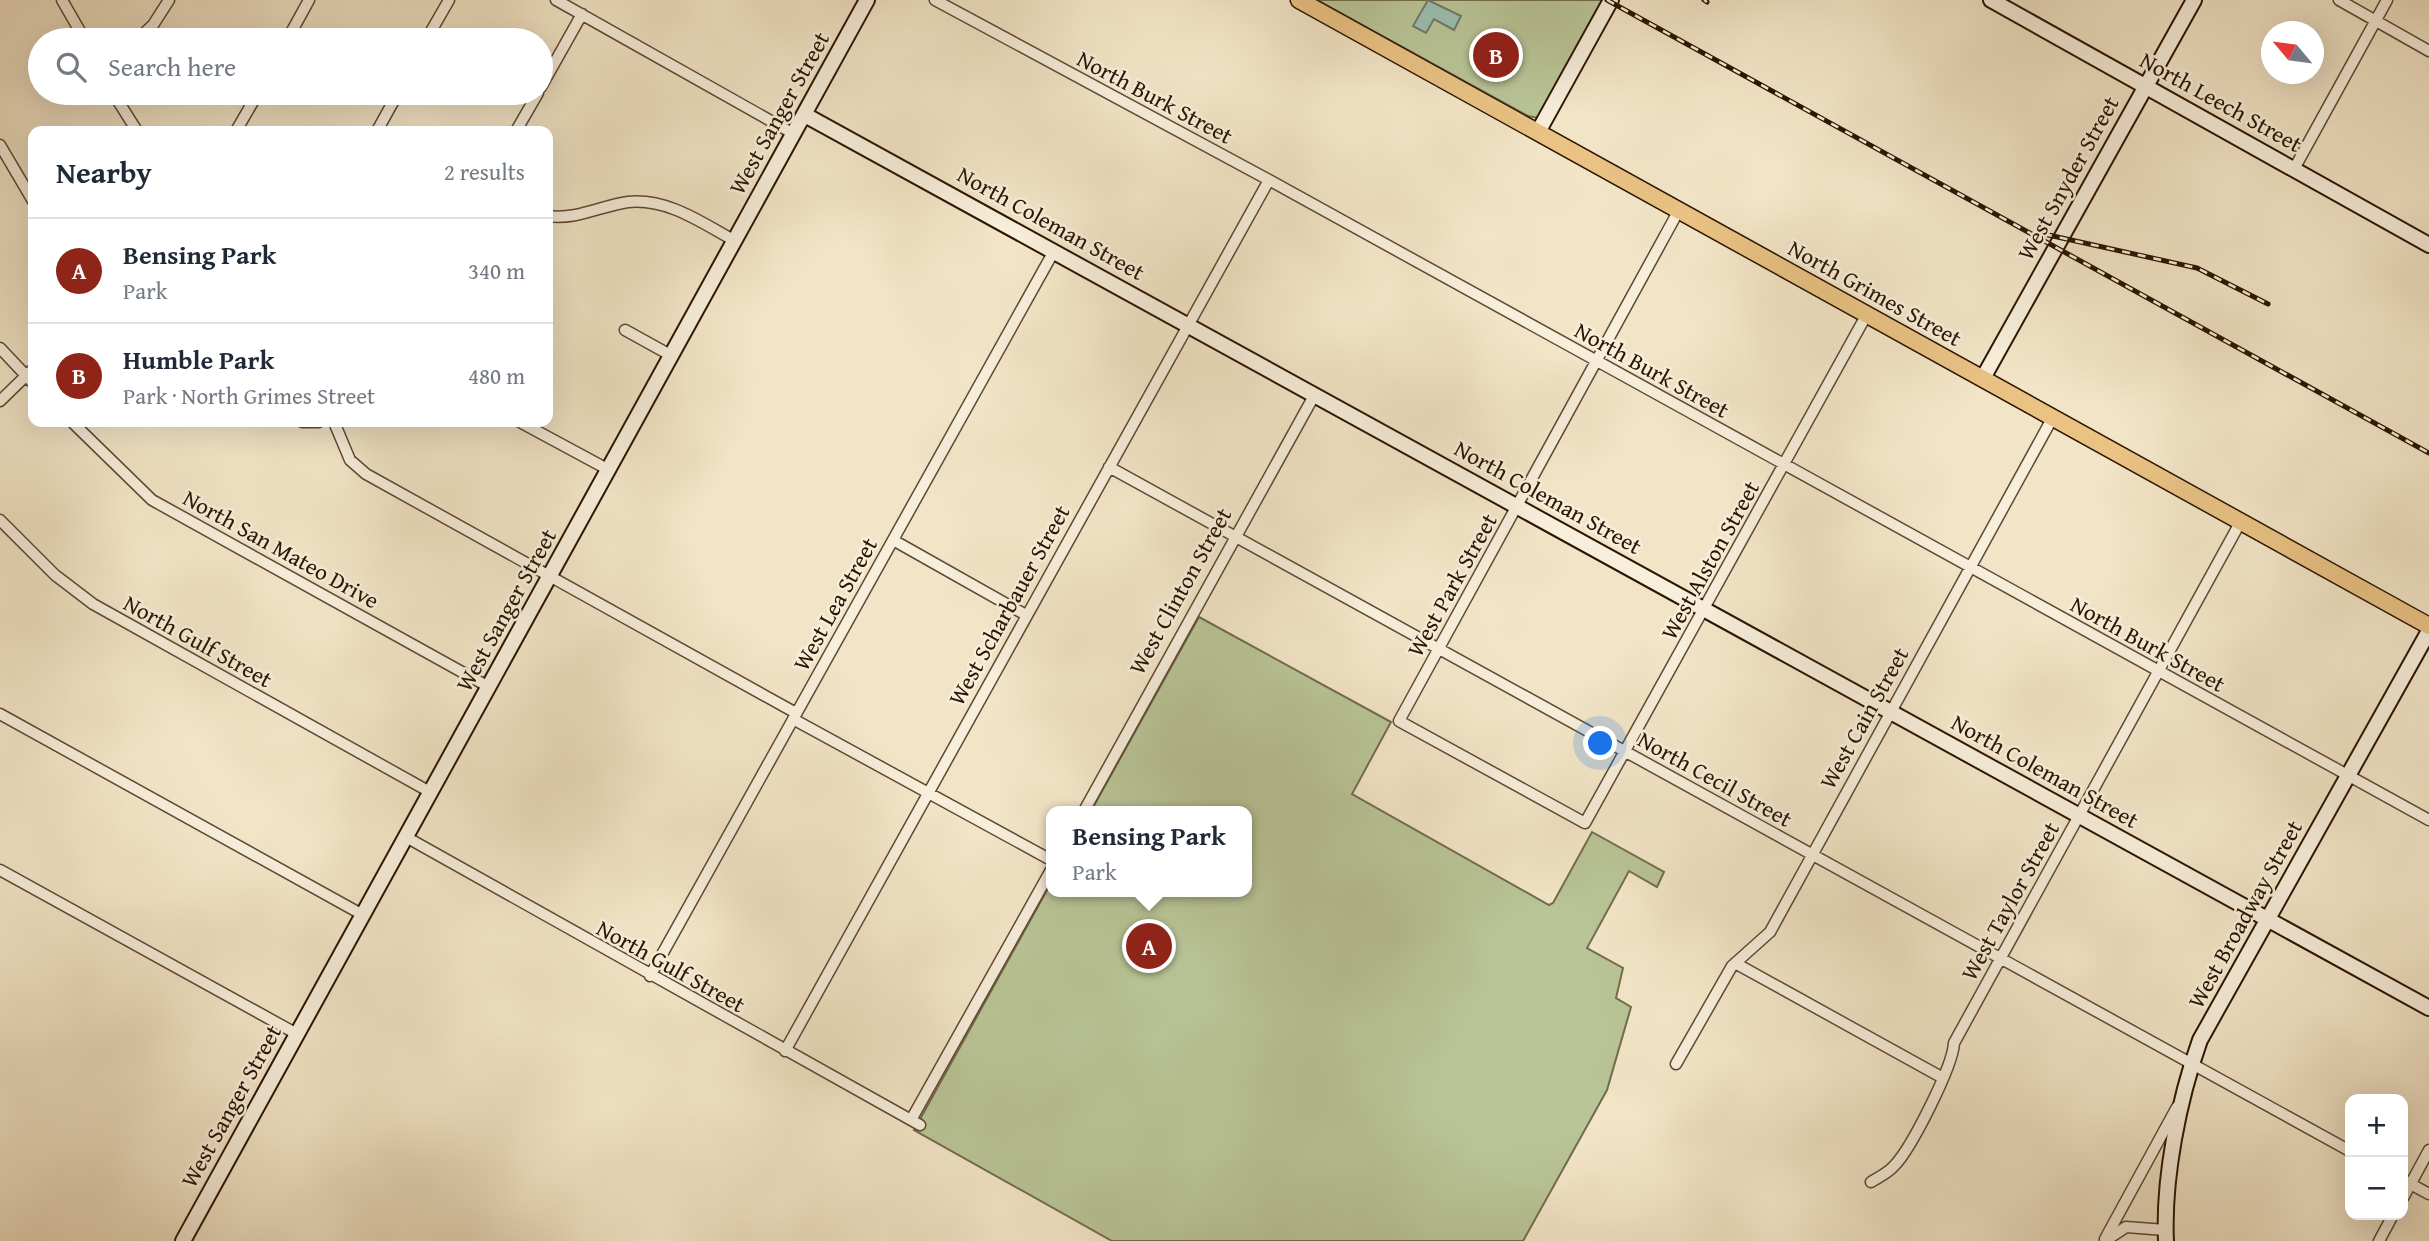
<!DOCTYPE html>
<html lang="en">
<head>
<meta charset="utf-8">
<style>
  body { margin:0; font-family:"Gentium Book Plus",serif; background:#f6f6f7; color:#1f2937 }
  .controls { position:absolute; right:21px; bottom:21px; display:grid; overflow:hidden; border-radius:14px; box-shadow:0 7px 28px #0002 }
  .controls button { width:63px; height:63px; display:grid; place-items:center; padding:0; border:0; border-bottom:2px solid #e0e1e3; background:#fff; color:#1f2937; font:35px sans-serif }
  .compass { position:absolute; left:2261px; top:21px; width:63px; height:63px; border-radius:50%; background:#fff; box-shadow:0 7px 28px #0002; rotate:299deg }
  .you { position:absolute; left:1601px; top:744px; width:24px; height:24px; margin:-18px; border:5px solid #fff; border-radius:50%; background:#1a73e8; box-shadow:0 0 0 10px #1a73e833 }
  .badge { display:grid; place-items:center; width:46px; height:46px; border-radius:50%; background:#8f2418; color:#fff; font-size:23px; font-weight:700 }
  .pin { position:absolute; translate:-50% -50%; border:4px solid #fff; box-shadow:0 2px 7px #0006 }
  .popup { position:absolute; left:1046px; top:806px; width:206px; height:91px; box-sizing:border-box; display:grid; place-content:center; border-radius:14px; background:#fff; filter:drop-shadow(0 2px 5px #0005); font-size:23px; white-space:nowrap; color:#747a83 }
  .popup b { font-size:26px; color:#1f2937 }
  .popup::after { content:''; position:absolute; left:50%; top:100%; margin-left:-14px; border:14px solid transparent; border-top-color:#fff }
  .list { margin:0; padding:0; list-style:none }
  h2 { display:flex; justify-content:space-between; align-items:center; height:91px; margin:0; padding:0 28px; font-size:30px }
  h2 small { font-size:23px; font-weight:400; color:#747a83 }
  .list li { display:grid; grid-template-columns:46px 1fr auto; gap:21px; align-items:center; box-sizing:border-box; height:105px; padding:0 28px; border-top:2px solid #e0e1e3 }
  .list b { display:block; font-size:26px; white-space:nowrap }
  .list p { margin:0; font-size:23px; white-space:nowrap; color:#747a83 }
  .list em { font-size:23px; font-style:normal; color:#747a83 }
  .icon { flex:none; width:38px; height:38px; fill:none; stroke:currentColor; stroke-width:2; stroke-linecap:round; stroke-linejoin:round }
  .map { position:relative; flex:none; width:2429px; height:1241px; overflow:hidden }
  .search { position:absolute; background:#fff; box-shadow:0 7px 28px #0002; left:28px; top:28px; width:525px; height:77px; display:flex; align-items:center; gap:18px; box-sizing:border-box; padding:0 24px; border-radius:38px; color:#747a83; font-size:26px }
  .panel { position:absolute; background:#fff; box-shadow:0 7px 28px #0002; left:28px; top:126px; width:525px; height:301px; border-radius:14px }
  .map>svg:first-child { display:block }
  .green { fill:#b9c597; stroke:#726c4c; stroke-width:2 }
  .water { fill:#9bbfb2; stroke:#6e7b6b; stroke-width:2 }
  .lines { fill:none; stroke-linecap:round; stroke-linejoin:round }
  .street-casing { stroke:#5d4832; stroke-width:13 }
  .secondary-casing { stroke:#2b1400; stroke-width:18 }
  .primary-casing { stroke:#2b1400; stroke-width:19 }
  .street { stroke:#f7eedb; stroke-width:10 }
  .secondary { stroke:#f7eedb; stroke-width:14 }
  .primary { stroke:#e9c284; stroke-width:16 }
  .rail-casing { stroke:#2b1400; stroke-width:5 }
  .rail { stroke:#f7eedb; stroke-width:2.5; stroke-dasharray:8; stroke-linecap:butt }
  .labels { text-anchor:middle; stroke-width:5; stroke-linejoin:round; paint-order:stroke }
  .street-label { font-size:23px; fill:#2b1400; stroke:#f7eedb }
</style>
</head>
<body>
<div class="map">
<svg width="2429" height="1241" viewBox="0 0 2429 1241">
  <rect width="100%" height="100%" fill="#f2e5c7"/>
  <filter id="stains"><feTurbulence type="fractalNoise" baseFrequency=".00286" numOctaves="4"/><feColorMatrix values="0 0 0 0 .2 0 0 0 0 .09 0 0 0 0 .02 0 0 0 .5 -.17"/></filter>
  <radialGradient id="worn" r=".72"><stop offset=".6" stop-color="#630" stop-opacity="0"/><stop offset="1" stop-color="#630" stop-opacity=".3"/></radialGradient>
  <path class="green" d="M 1317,0 L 1606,0 L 1538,118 L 1528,116 Z
    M 1199,617 L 1391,722 L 1352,794 L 1549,905 L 1553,903 L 1592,832 L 1664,872 L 1657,887 L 1629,871 L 1587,948 L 1623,968 L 1616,998 L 1631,1007 L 1607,1090 L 1523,1241 L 1112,1241 L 914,1130 L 1051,883 L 1051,892 L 1247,892 L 1247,811 L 1091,811 Z"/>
  <path class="water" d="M 1428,0 L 1461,16 L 1454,30 L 1434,19 L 1426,33 L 1413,26 Z"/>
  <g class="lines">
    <g class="street-casing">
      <path id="street" d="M 62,0 L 85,40
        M 556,0 L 794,134
        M 935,0 L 1269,180 L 2429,820
        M 2339,0 L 2429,51
        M 137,40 L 153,25 L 169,0
        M 287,40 L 309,0
        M 426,40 L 449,0
        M 541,87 L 582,14
        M 113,93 L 137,131
        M 236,131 L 258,93
        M 377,131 L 398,93
        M 516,131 L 538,93
        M 0,145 L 33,201
        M 2294,169 L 2387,0
        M 1679,210 L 1399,721 L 1585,823 L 1867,314
        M 548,216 C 577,220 600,206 628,202 C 668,198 702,223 735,241
        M 625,330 L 672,356
        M 0,348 L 33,383
        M 0,401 L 33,369
        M 72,422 L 152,500 L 489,687
        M 302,422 L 319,422
        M 334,422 L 350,460 L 366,474 L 796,713
        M 520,422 L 609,470
        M 1109,467 L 2350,1151
        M 0,520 L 55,575 L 93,604 L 430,792
        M 893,540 L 1026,615
        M 0,714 L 363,915
        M 793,719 L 1051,860
        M 1084,811 L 1315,394
        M 406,837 L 920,1125
        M 0,870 L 297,1034
        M 1735,963 L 1943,1078
        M 650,976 L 1054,251
        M 785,1051 L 1269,180
        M 1676,1064 L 1732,966 L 1770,932 L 2053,417
        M 911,1120 L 1051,870
        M 2403,1180 L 2429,1194
        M 1871,1182 C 1879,1177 1888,1173 1894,1166 C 1911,1149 1953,1066 1954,1043 L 2241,521
        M 2403,1198 L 2429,1150
        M 2105,1239 L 2177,1107
        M 2105,1241 L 2126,1227 L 2165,1230
        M 2379,1241 L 2393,1215"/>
    </g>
    <g class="secondary-casing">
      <path id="secondary" d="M 1991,0 L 2429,245
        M 805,115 L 2429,1008
        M 1538,132 L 1611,0
        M 1983,378 L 2194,0
        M 183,1241 L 867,0
        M 2166,1241 C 2163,1178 2179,1099 2200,1040 L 2429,631"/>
    </g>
    <g class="primary-casing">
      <path id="primary" d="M 1299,0 L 2429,626"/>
    </g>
    <use href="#street" class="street"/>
    <use href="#secondary" class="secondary"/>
    <use href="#primary" class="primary"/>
    <g class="rail-casing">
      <path id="rail" d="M 1607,0 L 2429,453
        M 1704,0 L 1707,2
        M 2044,234 L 2197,268 L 2268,304"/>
    </g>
    <use href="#rail" class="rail"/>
  </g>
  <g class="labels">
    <g class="street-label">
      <text transform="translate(1155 97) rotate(28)" y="8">North Burk Street</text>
      <text transform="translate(2221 102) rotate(29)" y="8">North Leech Street</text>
      <text transform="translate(779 113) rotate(-61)" y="8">West Sanger Street</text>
      <text transform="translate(2068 178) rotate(-61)" y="8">West Snyder Street</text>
      <text transform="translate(1051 223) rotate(29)" y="8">North Coleman Street</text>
      <text transform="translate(1875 293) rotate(29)" y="8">North Grimes Street</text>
      <text transform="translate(1652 370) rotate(29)" y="8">North Burk Street</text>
      <text transform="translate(1548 497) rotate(29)" y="8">North Coleman Street</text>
      <text transform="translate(281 549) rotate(29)" y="8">North San Mateo Drive</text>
      <text transform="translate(1710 560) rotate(-61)" y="8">West Alston Street</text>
      <text transform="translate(1452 585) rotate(-61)" y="8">West Park Street</text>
      <text transform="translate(1180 591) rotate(-61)" y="8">West Clinton Street</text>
      <text transform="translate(835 604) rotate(-61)" y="8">West Lea Street</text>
      <text transform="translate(1009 605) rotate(-61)" y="8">West Scharbauer Street</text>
      <text transform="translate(506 610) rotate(-61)" y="8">West Sanger Street</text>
      <text transform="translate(198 641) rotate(29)" y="8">North Gulf Street</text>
      <text transform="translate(2148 644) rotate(29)" y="8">North Burk Street</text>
      <text transform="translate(1864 718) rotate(-61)" y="8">West Cain Street</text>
      <text transform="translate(2045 771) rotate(29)" y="8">North Coleman Street</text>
      <text transform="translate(1715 779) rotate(29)" y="8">North Cecil Street</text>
      <text transform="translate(2010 901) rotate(-61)" y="8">West Taylor Street</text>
      <text transform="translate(2245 914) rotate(-61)" y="8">West Broadway Street</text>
      <text transform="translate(671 966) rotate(29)" y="8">North Gulf Street</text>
      <text transform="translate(231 1106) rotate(-61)" y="8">West Sanger Street</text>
    </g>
  </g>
  <rect width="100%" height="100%" filter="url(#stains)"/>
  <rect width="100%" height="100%" fill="url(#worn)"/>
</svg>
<div class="controls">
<button>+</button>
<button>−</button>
</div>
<svg class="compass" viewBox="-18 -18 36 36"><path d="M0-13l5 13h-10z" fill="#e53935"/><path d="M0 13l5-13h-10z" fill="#747a83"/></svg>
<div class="you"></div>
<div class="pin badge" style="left:1149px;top:946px">A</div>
<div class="popup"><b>Bensing Park</b>Park</div>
<div class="pin badge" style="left:1496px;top:55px">B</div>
<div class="search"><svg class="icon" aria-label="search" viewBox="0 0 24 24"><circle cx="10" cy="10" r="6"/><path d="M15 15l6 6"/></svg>Search here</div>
<section class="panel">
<h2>Nearby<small>2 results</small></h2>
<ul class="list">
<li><span class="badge">A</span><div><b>Bensing Park</b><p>Park</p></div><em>340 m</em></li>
<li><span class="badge">B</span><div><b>Humble Park</b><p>Park · North Grimes Street</p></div><em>480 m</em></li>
</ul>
</section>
</div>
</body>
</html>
